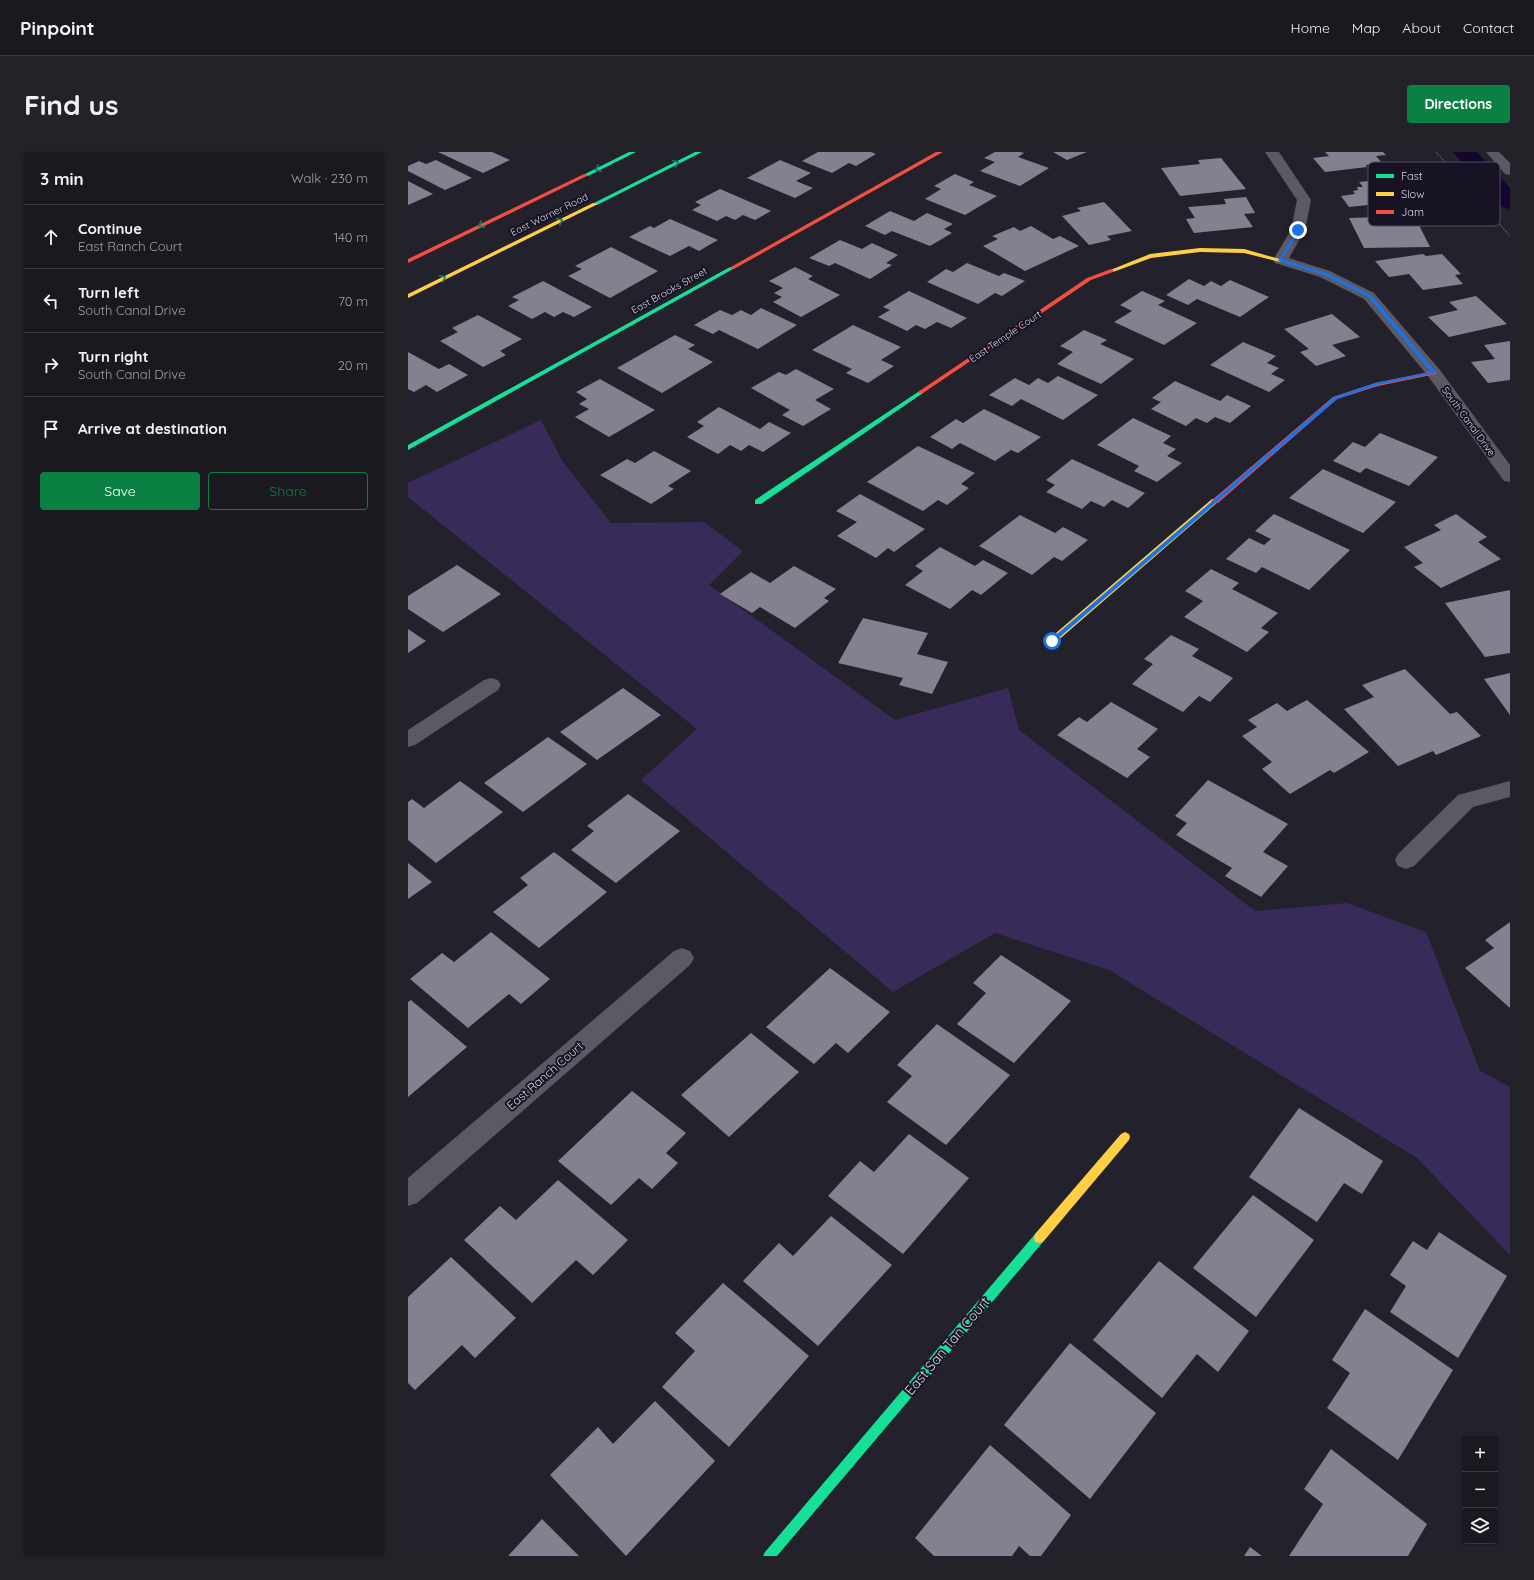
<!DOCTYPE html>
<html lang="en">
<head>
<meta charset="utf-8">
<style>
  body { margin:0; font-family:Quicksand,sans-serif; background:#232229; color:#f1f3f6 }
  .controls { position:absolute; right:12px; bottom:12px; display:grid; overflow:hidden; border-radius:4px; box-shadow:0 1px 3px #0004 }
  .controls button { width:36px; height:36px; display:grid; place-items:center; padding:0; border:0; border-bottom:1px solid #38383e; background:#1a1920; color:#f1f3f6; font:20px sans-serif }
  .stop { position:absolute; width:12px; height:12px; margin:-9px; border:3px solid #1a73e8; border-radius:50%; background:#fff }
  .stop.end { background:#1a73e8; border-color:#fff; box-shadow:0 1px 4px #0008 }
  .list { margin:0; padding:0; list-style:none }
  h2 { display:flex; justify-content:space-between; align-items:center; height:52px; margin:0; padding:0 16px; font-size:17px }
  h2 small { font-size:13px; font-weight:400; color:#9fa0a5 }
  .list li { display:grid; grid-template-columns:26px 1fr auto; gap:12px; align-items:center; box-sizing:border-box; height:64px; padding:0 16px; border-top:1px solid #38383e }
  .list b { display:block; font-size:15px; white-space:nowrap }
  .list p { margin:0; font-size:13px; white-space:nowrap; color:#9fa0a5 }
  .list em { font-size:13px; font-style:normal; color:#9fa0a5 }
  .actions { display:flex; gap:8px; padding:12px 16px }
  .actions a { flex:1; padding:9px 0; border:1px solid #0b8043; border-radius:4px; text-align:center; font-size:14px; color:#0b8043 }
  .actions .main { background:#0b8043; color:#fff }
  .icon { flex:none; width:22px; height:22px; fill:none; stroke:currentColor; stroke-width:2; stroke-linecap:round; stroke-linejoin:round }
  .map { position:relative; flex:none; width:1102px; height:1404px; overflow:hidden; border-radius:4px }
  header { display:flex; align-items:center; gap:24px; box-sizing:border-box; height:56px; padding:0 20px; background:#1a1920; border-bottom:1px solid #38383e }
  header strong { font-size:19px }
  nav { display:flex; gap:22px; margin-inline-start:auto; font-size:14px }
  .intro { display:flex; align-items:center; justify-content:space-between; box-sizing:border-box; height:96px; padding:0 24px }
  h1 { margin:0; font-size:28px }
  .button { padding:10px 18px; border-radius:4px; background:#0b8043; color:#fff; font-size:14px; font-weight:700 }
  main { display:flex; gap:24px; padding:0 24px }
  aside { flex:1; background:#1a1920; border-radius:4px; box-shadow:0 1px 3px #0004 }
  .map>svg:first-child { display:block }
  .green { fill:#382b5a }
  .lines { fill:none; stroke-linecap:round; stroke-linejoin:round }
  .canal { fill:#14052e; fill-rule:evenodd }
  .building { fill:#848090 }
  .path { stroke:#5a5861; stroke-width:1.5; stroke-dasharray:1.5 1.5; stroke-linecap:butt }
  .lane { fill:#5c5964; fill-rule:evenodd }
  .street { fill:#5c5964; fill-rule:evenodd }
  .fast { fill:#16e098; fill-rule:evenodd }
  .slow { fill:#ffcf43; fill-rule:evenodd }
  .jam { fill:#f24e42; fill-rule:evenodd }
  .oneway { stroke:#168464 }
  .route { fill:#1a73e8 }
  .labels { text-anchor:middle; stroke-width:4; stroke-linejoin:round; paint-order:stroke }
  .far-street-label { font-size:10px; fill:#d8d6e3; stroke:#171325 }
  .street-label { font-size:12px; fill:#d8d6e3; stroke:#171325 }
  .near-street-label { font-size:14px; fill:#d8d6e3; stroke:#171325 }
  .key { fill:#171325; stroke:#514e5e; stroke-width:1 }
  .key-label { font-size:11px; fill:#d8d6e3 }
</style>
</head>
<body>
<header>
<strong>Pinpoint</strong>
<nav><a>Home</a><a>Map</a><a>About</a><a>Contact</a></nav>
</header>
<div class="intro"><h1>Find us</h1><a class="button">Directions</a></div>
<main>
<aside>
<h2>3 min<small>Walk · 230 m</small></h2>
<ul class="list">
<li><svg class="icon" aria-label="ahead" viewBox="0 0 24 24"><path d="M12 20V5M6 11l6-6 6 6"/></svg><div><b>Continue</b><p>East Ranch Court</p></div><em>140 m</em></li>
<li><svg class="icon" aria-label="left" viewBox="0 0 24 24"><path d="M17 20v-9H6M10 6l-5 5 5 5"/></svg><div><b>Turn left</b><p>South Canal Drive</p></div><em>70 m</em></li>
<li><svg class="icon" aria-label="right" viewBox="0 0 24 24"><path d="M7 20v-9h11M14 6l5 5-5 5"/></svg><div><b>Turn right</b><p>South Canal Drive</p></div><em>20 m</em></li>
<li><svg class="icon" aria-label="arrive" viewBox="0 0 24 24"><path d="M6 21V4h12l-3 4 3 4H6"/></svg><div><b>Arrive at destination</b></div></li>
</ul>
<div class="actions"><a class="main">Save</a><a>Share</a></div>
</aside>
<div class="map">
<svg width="1102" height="1404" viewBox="0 0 1102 1404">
  <rect width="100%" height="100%" fill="#23212b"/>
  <path class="green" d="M 133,268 L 155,310 L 203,371 L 296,370 L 335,399 L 301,433 L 487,568 L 600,536 L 611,578 L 847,759 L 939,751 L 1018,780 L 1072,919 L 1102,935 L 1102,1103 L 1009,1006 L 701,818 L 587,781 L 485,840 L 233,628 L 289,577 L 0,345 L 0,331 Z"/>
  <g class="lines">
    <path class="canal" d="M 1045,0 L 1069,0 L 1102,36 L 1102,57 L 1093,55 Z"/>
  </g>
  <path class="building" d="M 30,0 L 84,0 L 102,8 L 75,21 Z
    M 410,0 L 463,0 L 468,2 L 448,14 L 441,11 L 424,21 L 394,9 Z
    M 587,0 L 612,0 L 616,1 L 610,5 L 641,16 L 612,34 L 572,19 L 587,10 L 576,6 Z
    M 645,0 L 679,0 L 659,8 Z
    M 917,0 L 975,0 L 978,3 L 968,4 L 974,11 L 958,13 L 959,15 L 917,20 L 905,6 L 921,4 Z
    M 813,6 L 838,37 L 772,44 L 753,16 L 792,12 L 790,8 Z
    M 28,8 L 64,26 L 37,38 L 0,19 L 0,14 L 11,9 L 18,12 Z
    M 372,8 L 403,21 L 388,29 L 405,36 L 387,46 L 339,26 Z
    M 547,22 L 566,30 L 561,33 L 589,44 L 557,63 L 517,47 L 533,37 L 526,34 Z
    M 988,26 L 1007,48 L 941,55 L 933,44 L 947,42 L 945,39 L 950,38 L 949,35 L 955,35 L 951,30 Z
    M 0,29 L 25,42 L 0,53 Z
    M 312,37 L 363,59 L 347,68 L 335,63 L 327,68 L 318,64 L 309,69 L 284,58 L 293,53 L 287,50 Z
    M 838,45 L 847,61 L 836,62 L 845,75 L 786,81 L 778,67 L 787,66 L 780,55 L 818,52 L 816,47 Z
    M 696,50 L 724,79 L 699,84 L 703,88 L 681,93 L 654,64 L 673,59 L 669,56 Z
    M 482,59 L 506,69 L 519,61 L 545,72 L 536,77 L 544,81 L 522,94 L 484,79 L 477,83 L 457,74 Z
    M 1001,64 L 1005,73 L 1011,73 L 1022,95 L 956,96 L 941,66 Z
    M 262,67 L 310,88 L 291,99 L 281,94 L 262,104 L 221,85 L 242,74 L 246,76 Z
    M 623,74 L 645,87 L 652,84 L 671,94 L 617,119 L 575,94 L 590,87 L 584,84 L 606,75 L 612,79 Z
    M 432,88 L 454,97 L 464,91 L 490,103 L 478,111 L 484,113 L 462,127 L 427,111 L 421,114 L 401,106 Z
    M 203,95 L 250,119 L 202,146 L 160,124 L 174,117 L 167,114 Z
    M 1015,102 L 1018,104 L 1034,102 L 1053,122 L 1047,123 L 1055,132 L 1015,138 L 1001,122 L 981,125 L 967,109 Z
    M 559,111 L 591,124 L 596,121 L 617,129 L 594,144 L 587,141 L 570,152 L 519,130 L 538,117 L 545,120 Z
    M 387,115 L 405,124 L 400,127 L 432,143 L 393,165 L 365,150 L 374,145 L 366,141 L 375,136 L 361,129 Z
    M 781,127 L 796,134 L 803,129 L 813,134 L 822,128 L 861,145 L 832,165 L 789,147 L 780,153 L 758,143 Z
    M 135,129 L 184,155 L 166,165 L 155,160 L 146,165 L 137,160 L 124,167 L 100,154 L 111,148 L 104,145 Z
    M 501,139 L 559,166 L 543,176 L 529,170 L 517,177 L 508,173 L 499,179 L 470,165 L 482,158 L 475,155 Z
    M 734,139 L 757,149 L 750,153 L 789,171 L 756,193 L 706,170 L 724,159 L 712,153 Z
    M 1068,144 L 1099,172 L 1041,185 L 1020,165 L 1050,158 L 1041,150 Z
    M 353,156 L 389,173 L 350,197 L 311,178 L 305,182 L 286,173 L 312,158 L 324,163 L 333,158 L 343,163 Z
    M 924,162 L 952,185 L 924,193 L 938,204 L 908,214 L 892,200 L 901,197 L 876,177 Z
    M 70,163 L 114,187 L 92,199 L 98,203 L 75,215 L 32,189 L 50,180 L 44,176 Z
    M 445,173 L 493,195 L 473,208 L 486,214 L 460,231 L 438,221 L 444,217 L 404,198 Z
    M 676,178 L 699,188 L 692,192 L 726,207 L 693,232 L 649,212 L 665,200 L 652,194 Z
    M 267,183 L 287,193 L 280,197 L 305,210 L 254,241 L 209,216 Z
    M 1102,189 L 1102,228 L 1080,231 L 1063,210 L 1087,207 L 1076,193 Z
    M 835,190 L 868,204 L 859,211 L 871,216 L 863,222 L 877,228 L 861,240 L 802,213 Z
    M 0,200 L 31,217 L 41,212 L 60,223 L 29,240 L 18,233 L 6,240 L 0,237 Z
    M 388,217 L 426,237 L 407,248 L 423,257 L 395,274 L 374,263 L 382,258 L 343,236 L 371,220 L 378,223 Z
    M 650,224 L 690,243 L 655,268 L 613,247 L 604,254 L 581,243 L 607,226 L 621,233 L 630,226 L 640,231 Z
    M 192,227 L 247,258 L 201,285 L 167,265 L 181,257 L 171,252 L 179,247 L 168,240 Z
    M 767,229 L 812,249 L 819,243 L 843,254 L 822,271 L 807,265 L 799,271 L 788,266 L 778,274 L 743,257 L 753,250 L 744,246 Z
    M 311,255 L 352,277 L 361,270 L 383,281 L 355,300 L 341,293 L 333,299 L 322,293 L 310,302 L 279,285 L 296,274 L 289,270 Z
    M 576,257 L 633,285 L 610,301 L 603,298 L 587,309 L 552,291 L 544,297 L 522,285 L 548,267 L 555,271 Z
    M 725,266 L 763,284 L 755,291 L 768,297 L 759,304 L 774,311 L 749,330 L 726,319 L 731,314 L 689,293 Z
    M 972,281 L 1030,305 L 1001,334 L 958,316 L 952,321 L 925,309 L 945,290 L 957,295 Z
    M 510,294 L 567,321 L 553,332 L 561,336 L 539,353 L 530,348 L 515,359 L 459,330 Z
    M 246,299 L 283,319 L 260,334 L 266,337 L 243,352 L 192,323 L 219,307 L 227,311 Z
    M 664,307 L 737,341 L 720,356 L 704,348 L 696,355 L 683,349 L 674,357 L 638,340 L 647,333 L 638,328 Z
    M 915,317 L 988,350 L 955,381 L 881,346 Z
    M 452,342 L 517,377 L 486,400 L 480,396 L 468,406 L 429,384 L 449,370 L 428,359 Z
    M 866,362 L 942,398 L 901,438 L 854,415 L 848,421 L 818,407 L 841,386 L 856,393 L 863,387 L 847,379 Z
    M 1048,362 L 1079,385 L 1070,390 L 1093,407 L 1033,436 L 1006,415 L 1015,411 L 996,395 L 1033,378 L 1026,373 Z
    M 612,363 L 647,381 L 655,375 L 680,388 L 654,409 L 646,405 L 624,423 L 571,394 Z
    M 532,395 L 567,414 L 575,408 L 600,421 L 573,443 L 564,438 L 542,457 L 497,433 L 515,419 L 507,414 Z
    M 49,413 L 93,442 L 35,480 L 0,457 L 0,444 Z
    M 386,414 L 428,437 L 416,446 L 421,449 L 387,476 L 352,455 L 344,461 L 312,442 L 343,420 L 362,431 Z
    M 803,417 L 831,431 L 824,437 L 870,461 L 853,476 L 861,480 L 839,500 L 776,465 L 795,449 L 777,439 Z
    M 1102,438 L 1102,501 L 1077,505 L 1037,451 Z
    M 455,466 L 520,481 L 509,502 L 540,510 L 524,542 L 491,533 L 495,526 L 430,511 Z
    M 0,477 L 18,489 L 0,501 Z
    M 763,483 L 791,497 L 784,504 L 825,526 L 802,550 L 791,544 L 775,560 L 724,532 L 745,512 L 736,507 Z
    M 997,517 L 1042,562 L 1049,560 L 1073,584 L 1028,603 L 1025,599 L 990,614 L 936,557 L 966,545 L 954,533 Z
    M 1102,521 L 1102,563 L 1076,527 Z
    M 215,536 L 253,563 L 189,608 L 152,580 Z
    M 899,548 L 961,600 L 926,621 L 922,618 L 882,642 L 854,617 L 864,610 L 834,584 L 849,575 L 840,568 L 869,551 L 879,559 Z
    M 703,550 L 750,577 L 729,597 L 742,605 L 719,626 L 649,583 L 671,565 L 679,570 Z
    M 140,585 L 179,612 L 115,660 L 76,631 Z
    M 800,628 L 880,672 L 855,700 L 880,714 L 853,745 L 817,724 L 824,716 L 768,683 L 779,671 L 767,664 Z
    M 52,629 L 95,660 L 28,711 L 0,688 L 0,650 L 4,647 L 16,656 Z
    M 220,642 L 272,679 L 208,731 L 163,698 L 186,679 L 179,674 Z
    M 146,700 L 199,740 L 131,796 L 85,760 L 120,733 L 112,726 Z
    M 0,711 L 24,730 L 0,747 Z
    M 1102,770 L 1102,856 L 1057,816 L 1086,796 L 1077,788 Z
    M 83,780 L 142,827 L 113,852 L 101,842 L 60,876 L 2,827 L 34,801 L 46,810 Z
    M 593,803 L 663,849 L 606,911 L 549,872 L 578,841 L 565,831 Z
    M 422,816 L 482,860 L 440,901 L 428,891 L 406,912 L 358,875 Z
    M 3,848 L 59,895 L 0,945 L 0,850 Z
    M 529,872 L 602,923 L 538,993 L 479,950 L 504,924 L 489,913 Z
    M 343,881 L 391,920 L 321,985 L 273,943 Z
    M 224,939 L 278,981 L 258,1001 L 270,1011 L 244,1037 L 231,1026 L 203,1053 L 150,1009 Z
    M 891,956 L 975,1009 L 954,1042 L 936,1031 L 909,1070 L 841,1025 Z
    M 501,982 L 561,1026 L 495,1102 L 420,1044 L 452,1009 L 466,1020 Z
    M 150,1028 L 220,1088 L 185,1123 L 168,1108 L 124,1151 L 56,1088 L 92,1054 L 108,1068 Z
    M 845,1043 L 906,1088 L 848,1165 L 785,1116 Z
    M 423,1064 L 484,1113 L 410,1194 L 335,1129 L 371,1091 L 385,1104 Z
    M 1031,1080 L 1099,1124 L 1050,1206 L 982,1160 L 998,1134 L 982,1123 L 1005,1089 L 1019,1098 Z
    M 43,1105 L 108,1166 L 67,1206 L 54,1193 L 7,1238 L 0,1231 L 0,1145 Z
    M 751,1109 L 841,1179 L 810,1220 L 789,1202 L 754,1246 L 685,1188 Z
    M 315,1131 L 401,1204 L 321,1295 L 254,1235 L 287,1199 L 267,1181 Z
    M 957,1157 L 1045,1218 L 990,1308 L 919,1256 L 942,1221 L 924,1208 Z
    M 662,1191 L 748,1261 L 682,1347 L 596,1273 Z
    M 247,1249 L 307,1309 L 218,1404 L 142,1323 L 190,1275 L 205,1292 Z
    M 582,1293 L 663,1363 L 633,1404 L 622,1404 L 611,1394 L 604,1404 L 526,1404 L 507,1386 Z
    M 923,1297 L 1019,1372 L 1000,1404 L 881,1404 L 915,1352 L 896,1337 Z
    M 134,1367 L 171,1404 L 100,1404 Z
    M 842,1395 L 854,1404 L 836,1404 Z"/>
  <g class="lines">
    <path class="path" d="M 1028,0 L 1102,84"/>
    <path class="lane" d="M 1078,0 L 1091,0 L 1102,11 L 1102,23 L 1097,22 Z"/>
    <path class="street" d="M 857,0 L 871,0 L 903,48 L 897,78 L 881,106 L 922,119 L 966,141 L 1032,218 L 1102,313 L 1102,330 L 1096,329 L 1020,224 L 956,147 L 912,125 L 867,111 L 865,108 L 883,78 L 889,48 Z
      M 83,526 L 90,528 L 93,533 L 90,538 L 7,593 L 0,595 L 0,578 L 76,528 Z
      M 1102,629 L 1102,645 L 1065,655 L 1006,714 L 998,717 L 990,714 L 987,708 L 990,702 L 1050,643 Z
      M 274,796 L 282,799 L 286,806 L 282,813 L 9,1051 L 0,1054 L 0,1026 L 266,799 Z"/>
    <path class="fast" d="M 221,0 L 228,0 L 180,24 L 175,23 Z
      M 287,0 L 294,0 L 189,53 L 184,52 Z
      M 322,115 L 327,116 L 0,298 L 0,293 Z
      M 513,238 L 516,240 L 515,241 L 353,352 L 347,352 L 347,348 Z
      M 631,1081 L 635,1082 L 636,1086 L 635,1090 L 369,1404 L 355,1404 L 357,1400 L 627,1082 Z"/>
    <path class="slow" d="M 185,51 L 190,52 L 0,146 L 0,142 Z
      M 792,96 L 836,97 L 875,108 L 872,110 L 836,101 L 792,100 L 743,106 L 705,120 L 700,119 L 742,102 Z
      M 804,347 L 810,347 L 811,349 L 647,491 L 641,491 L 640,489 L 641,487 Z
      M 717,980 L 721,982 L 722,985 L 721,988 L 635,1090 L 631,1091 L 627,1090 L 626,1086 L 627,1082 L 713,982 Z"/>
    <path class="jam" d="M 528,0 L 535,0 L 326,117 L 321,116 Z
      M 176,22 L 181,23 L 0,111 L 0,107 Z
      M 703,117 L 706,119 L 705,120 L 683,128 L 515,241 L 511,241 L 510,240 L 679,126 Z
      M 1026,219 L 1029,221 L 1028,222 L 970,234 L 929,247 L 810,351 L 804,351 L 803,349 L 925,245 L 967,231 Z"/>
  </g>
  <defs><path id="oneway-chevron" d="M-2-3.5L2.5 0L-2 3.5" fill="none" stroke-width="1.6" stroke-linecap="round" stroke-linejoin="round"/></defs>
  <g class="oneway">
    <use href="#oneway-chevron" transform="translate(268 11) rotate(-26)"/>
    <use href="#oneway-chevron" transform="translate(190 17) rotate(154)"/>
    <use href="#oneway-chevron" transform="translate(152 69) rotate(-26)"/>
    <use href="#oneway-chevron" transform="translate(73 73) rotate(154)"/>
    <use href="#oneway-chevron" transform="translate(35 126) rotate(-26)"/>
  </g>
  <path class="route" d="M 890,76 L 893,78 L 874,107 L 919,121 L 963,143 L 1029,221 L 970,233 L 929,247 L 646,490 L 642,490 L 642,488 L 926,245 L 967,231 L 1023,220 L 960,145 L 916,123 L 870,109 Z"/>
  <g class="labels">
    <g class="far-street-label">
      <text transform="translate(141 62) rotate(-26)" y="4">East Warner Road</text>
      <text transform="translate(261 138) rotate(-29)" y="4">East Brooks Street</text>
      <text transform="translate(597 184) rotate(-34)" y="4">East Temple Court</text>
      <text transform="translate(1061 269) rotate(54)" y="4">South Canal Drive</text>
    </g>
    <g class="street-label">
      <text transform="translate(137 924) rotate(-41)" y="4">East Ranch Court</text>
    </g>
    <g class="near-street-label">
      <text transform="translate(539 1194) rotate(-50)" y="5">East San Tan Court</text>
    </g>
  </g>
  <rect x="960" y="10" width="132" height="64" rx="6" class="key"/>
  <rect x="968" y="22" width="18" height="4" fill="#16e098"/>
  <rect x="968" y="40" width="18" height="4" fill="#ffcf43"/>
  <rect x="968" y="58" width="18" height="4" fill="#f24e42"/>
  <g class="key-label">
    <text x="993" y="28">Fast</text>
    <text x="993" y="46">Slow</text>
    <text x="993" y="64">Jam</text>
  </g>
</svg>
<div class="controls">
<button>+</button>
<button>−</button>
<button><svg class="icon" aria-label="layers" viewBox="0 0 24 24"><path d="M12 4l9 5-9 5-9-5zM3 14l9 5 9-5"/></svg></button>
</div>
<div class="stop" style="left:644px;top:489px"></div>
<div class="stop end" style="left:890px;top:78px"></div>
</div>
</main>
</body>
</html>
